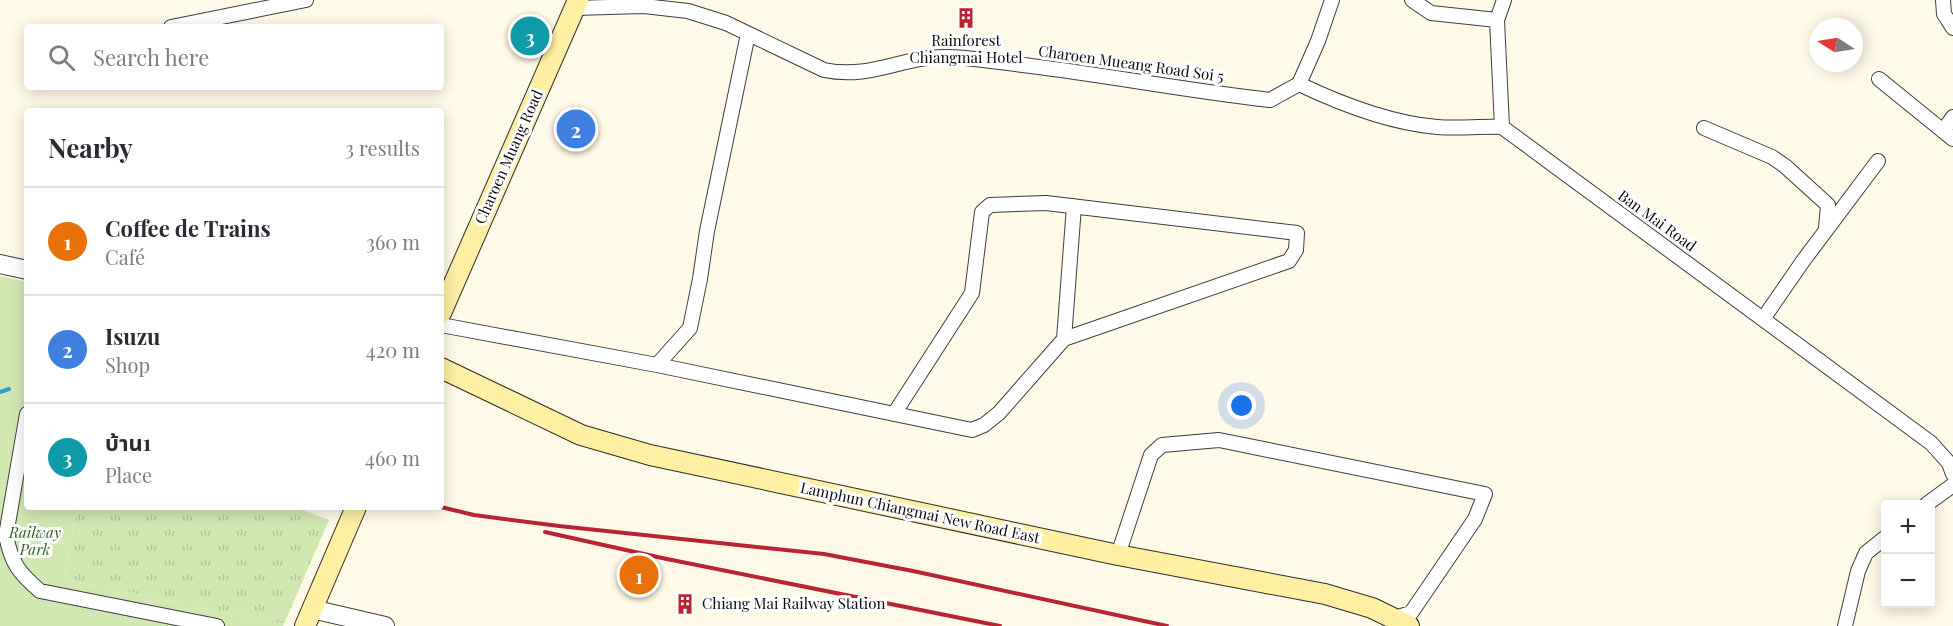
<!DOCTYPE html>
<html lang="en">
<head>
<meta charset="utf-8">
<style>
  body { margin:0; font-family:"Playfair Display","Noto Sans Thai",serif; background:#f2f2f3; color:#2b2b33 }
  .controls { position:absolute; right:18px; bottom:18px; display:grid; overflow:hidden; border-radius:6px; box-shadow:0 3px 15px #0003 }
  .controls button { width:54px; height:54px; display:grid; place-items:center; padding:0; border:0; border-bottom:2px solid #e1e1e2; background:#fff; color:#2b2b33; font:30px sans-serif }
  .compass { position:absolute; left:1809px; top:18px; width:54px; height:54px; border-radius:50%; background:#fff; box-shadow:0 3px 15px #0003; rotate:282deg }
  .you { position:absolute; left:1242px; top:406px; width:21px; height:21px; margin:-15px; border:4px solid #fff; border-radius:50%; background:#1a73e8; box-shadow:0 0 0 9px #1a73e833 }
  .badge { display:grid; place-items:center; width:39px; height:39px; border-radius:50%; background:#0f766e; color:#fff; font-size:20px; font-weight:700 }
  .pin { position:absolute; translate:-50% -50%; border:3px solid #fff; box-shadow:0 2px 6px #0006 }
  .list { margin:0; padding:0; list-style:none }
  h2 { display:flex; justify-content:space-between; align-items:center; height:78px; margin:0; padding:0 24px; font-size:26px }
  h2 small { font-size:20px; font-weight:400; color:#7c7c81 }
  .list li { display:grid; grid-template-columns:39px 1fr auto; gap:18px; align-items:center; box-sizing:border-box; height:108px; padding:0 24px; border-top:2px solid #e1e1e2 }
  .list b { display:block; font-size:22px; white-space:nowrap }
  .list p { margin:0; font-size:20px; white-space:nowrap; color:#7c7c81 }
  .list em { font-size:20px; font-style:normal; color:#7c7c81 }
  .icon { flex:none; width:33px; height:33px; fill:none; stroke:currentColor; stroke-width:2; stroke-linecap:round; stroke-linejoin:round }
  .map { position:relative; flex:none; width:1953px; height:626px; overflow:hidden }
  .search { position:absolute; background:#fff; box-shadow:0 3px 15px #0003; left:24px; top:24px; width:420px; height:66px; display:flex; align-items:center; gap:15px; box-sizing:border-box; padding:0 21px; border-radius:6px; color:#7c7c81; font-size:22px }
  .panel { position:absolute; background:#fff; box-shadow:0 3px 15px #0003; left:24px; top:108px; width:420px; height:402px; border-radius:6px }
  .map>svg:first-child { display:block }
  .grass { fill:url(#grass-tufts) }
  .park { fill:#d1e8b3 }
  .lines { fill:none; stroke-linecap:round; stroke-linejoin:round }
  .stream { stroke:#3499cd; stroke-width:4 }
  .minor-casing { stroke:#3d3d3d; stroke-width:16 }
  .tertiary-casing { stroke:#3d3d3d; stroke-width:20 }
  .secondary-casing { stroke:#2c2c2c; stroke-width:22 }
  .minor { stroke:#fff; stroke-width:14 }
  .tertiary { stroke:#fff; stroke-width:18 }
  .secondary { stroke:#ffefa3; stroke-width:20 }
  .rail { stroke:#b92333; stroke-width:4 }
  .labels { text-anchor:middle; stroke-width:6; stroke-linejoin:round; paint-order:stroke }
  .poi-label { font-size:15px; fill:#0a0a0a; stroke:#fff }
  .street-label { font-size:15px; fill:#0a0a0a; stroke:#fff }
  .park-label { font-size:15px; font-style:italic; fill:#2e611c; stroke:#fff }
</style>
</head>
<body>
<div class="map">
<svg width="1953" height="626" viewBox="0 0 1953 626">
  <defs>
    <pattern id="grass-tufts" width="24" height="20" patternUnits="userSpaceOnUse" patternTransform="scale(1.5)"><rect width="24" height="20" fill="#d1e8b3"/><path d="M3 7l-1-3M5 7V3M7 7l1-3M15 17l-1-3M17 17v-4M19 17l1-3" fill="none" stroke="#b2c699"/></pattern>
  </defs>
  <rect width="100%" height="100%" fill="#fff9e8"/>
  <path class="grass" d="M 78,507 L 295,507 L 329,520 L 284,624 L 63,579 Z"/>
  <path class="park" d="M 0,276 L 27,282 L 27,507 L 78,507 L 63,579 L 284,624 L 283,626 L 0,626 Z"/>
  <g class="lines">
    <path class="stream" d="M 0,392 L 9,389"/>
    <g class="minor-casing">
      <path id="minor" d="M 1412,0 L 1431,13 L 1497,20 L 1502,127
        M 1943,0 L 1944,14 L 1953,28
        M 574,8 L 644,6 L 688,11 L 726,23 L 824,70 C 873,80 903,55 949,57 C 976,58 1004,63 1031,66 C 1111,76 1190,91 1270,100 L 1299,84
        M 1497,20 L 1504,0
        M 171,27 L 306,0
        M 1879,79 L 1953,139
        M 1299,84 C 1341,104 1389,123 1437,127 C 1458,129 1480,126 1502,127 L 1931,443 L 1949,463 L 1953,474
        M 1299,84 L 1318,41 L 1332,0
        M 1704,128 L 1772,157 L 1785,166 L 1828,205 L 1826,228
        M 1943,131 L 1953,117
        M 1763,319 L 1803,261 L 1878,161
        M 441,325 L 657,365 L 972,430 L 984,425 L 999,413 L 1064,339 L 1289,261 L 1296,250 L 1297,233 L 1046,203 L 990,205 L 982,212 L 972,293 L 894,414
        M 1064,339 L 1074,206
        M 657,365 L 690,328 L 700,279 L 707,231 L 748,34
        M 27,414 L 6,535 C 11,563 19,573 40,591 L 217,626
        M 1927,504 L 1953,485
        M 1118,555 L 1151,455 L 1162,445 L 1219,440 L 1485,494 L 1475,519 L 1411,613 L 1395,618
        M 1845,626 L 1858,571 L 1866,553 L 1886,537"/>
    </g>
    <g class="tertiary-casing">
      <path id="tertiary" d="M 0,264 L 27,270
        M 312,609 L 385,626"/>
    </g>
    <g class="secondary-casing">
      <path id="secondary" d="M 441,313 L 578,0
        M 441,368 L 581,435 L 650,455 L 1118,555 L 1325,594 L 1372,608 L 1409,626
        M 305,626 L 356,507"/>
    </g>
    <use href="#minor" class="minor"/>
    <use href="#tertiary" class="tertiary"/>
    <use href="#secondary" class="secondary"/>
    <path class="rail" d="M 441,507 L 474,515 L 559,526 L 824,554 L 913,571 L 1167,626
      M 545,532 L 662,558 L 1000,626"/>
  </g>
  <defs>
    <g id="building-bare" transform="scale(1.62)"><path d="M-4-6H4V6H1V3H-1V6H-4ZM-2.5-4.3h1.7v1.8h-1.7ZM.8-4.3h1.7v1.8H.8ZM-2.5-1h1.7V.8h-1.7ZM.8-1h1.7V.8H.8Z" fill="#b92333" stroke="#fff" stroke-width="2.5" paint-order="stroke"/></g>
  </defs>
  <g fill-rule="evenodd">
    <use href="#building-bare" x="966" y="18"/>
    <use href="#building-bare" x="685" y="604"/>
  </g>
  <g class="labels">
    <g class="poi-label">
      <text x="966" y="46">Rainforest<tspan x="966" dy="17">Chiangmai Hotel</tspan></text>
      <text x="702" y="609" text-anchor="start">Chiang Mai Railway Station</text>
    </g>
    <g class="street-label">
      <text transform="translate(1131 64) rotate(8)" y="5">Charoen Mueang Road Soi 5</text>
      <text transform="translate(509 157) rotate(-66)" y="5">Charoen Muang Road</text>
      <text transform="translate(1657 221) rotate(36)" y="5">Ban Mai Road</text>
      <text transform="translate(920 513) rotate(12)" y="5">Lamphun Chiangmai New Road East</text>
    </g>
    <g class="park-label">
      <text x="35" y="538">Railway<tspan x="35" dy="17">Park</tspan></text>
    </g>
  </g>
</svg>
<div class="controls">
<button>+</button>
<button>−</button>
</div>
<svg class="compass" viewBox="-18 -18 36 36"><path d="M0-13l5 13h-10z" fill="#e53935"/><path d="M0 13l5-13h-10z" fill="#7c7c81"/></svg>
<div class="you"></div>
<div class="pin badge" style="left:639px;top:575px;background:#e8710a">1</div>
<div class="pin badge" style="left:576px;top:129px;background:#3f7fe0">2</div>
<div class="pin badge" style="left:530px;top:36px;background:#0f9aa8">3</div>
<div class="search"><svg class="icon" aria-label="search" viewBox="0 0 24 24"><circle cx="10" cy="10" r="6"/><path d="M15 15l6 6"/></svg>Search here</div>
<section class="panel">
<h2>Nearby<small>3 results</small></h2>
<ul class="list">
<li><span class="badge" style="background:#e8710a">1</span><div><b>Coffee de Trains</b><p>Café</p></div><em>360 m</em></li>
<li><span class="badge" style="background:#3f7fe0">2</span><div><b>Isuzu</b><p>Shop</p></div><em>420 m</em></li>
<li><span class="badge" style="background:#0f9aa8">3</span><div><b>บ้าน1</b><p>Place</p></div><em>460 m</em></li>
</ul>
</section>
</div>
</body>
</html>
